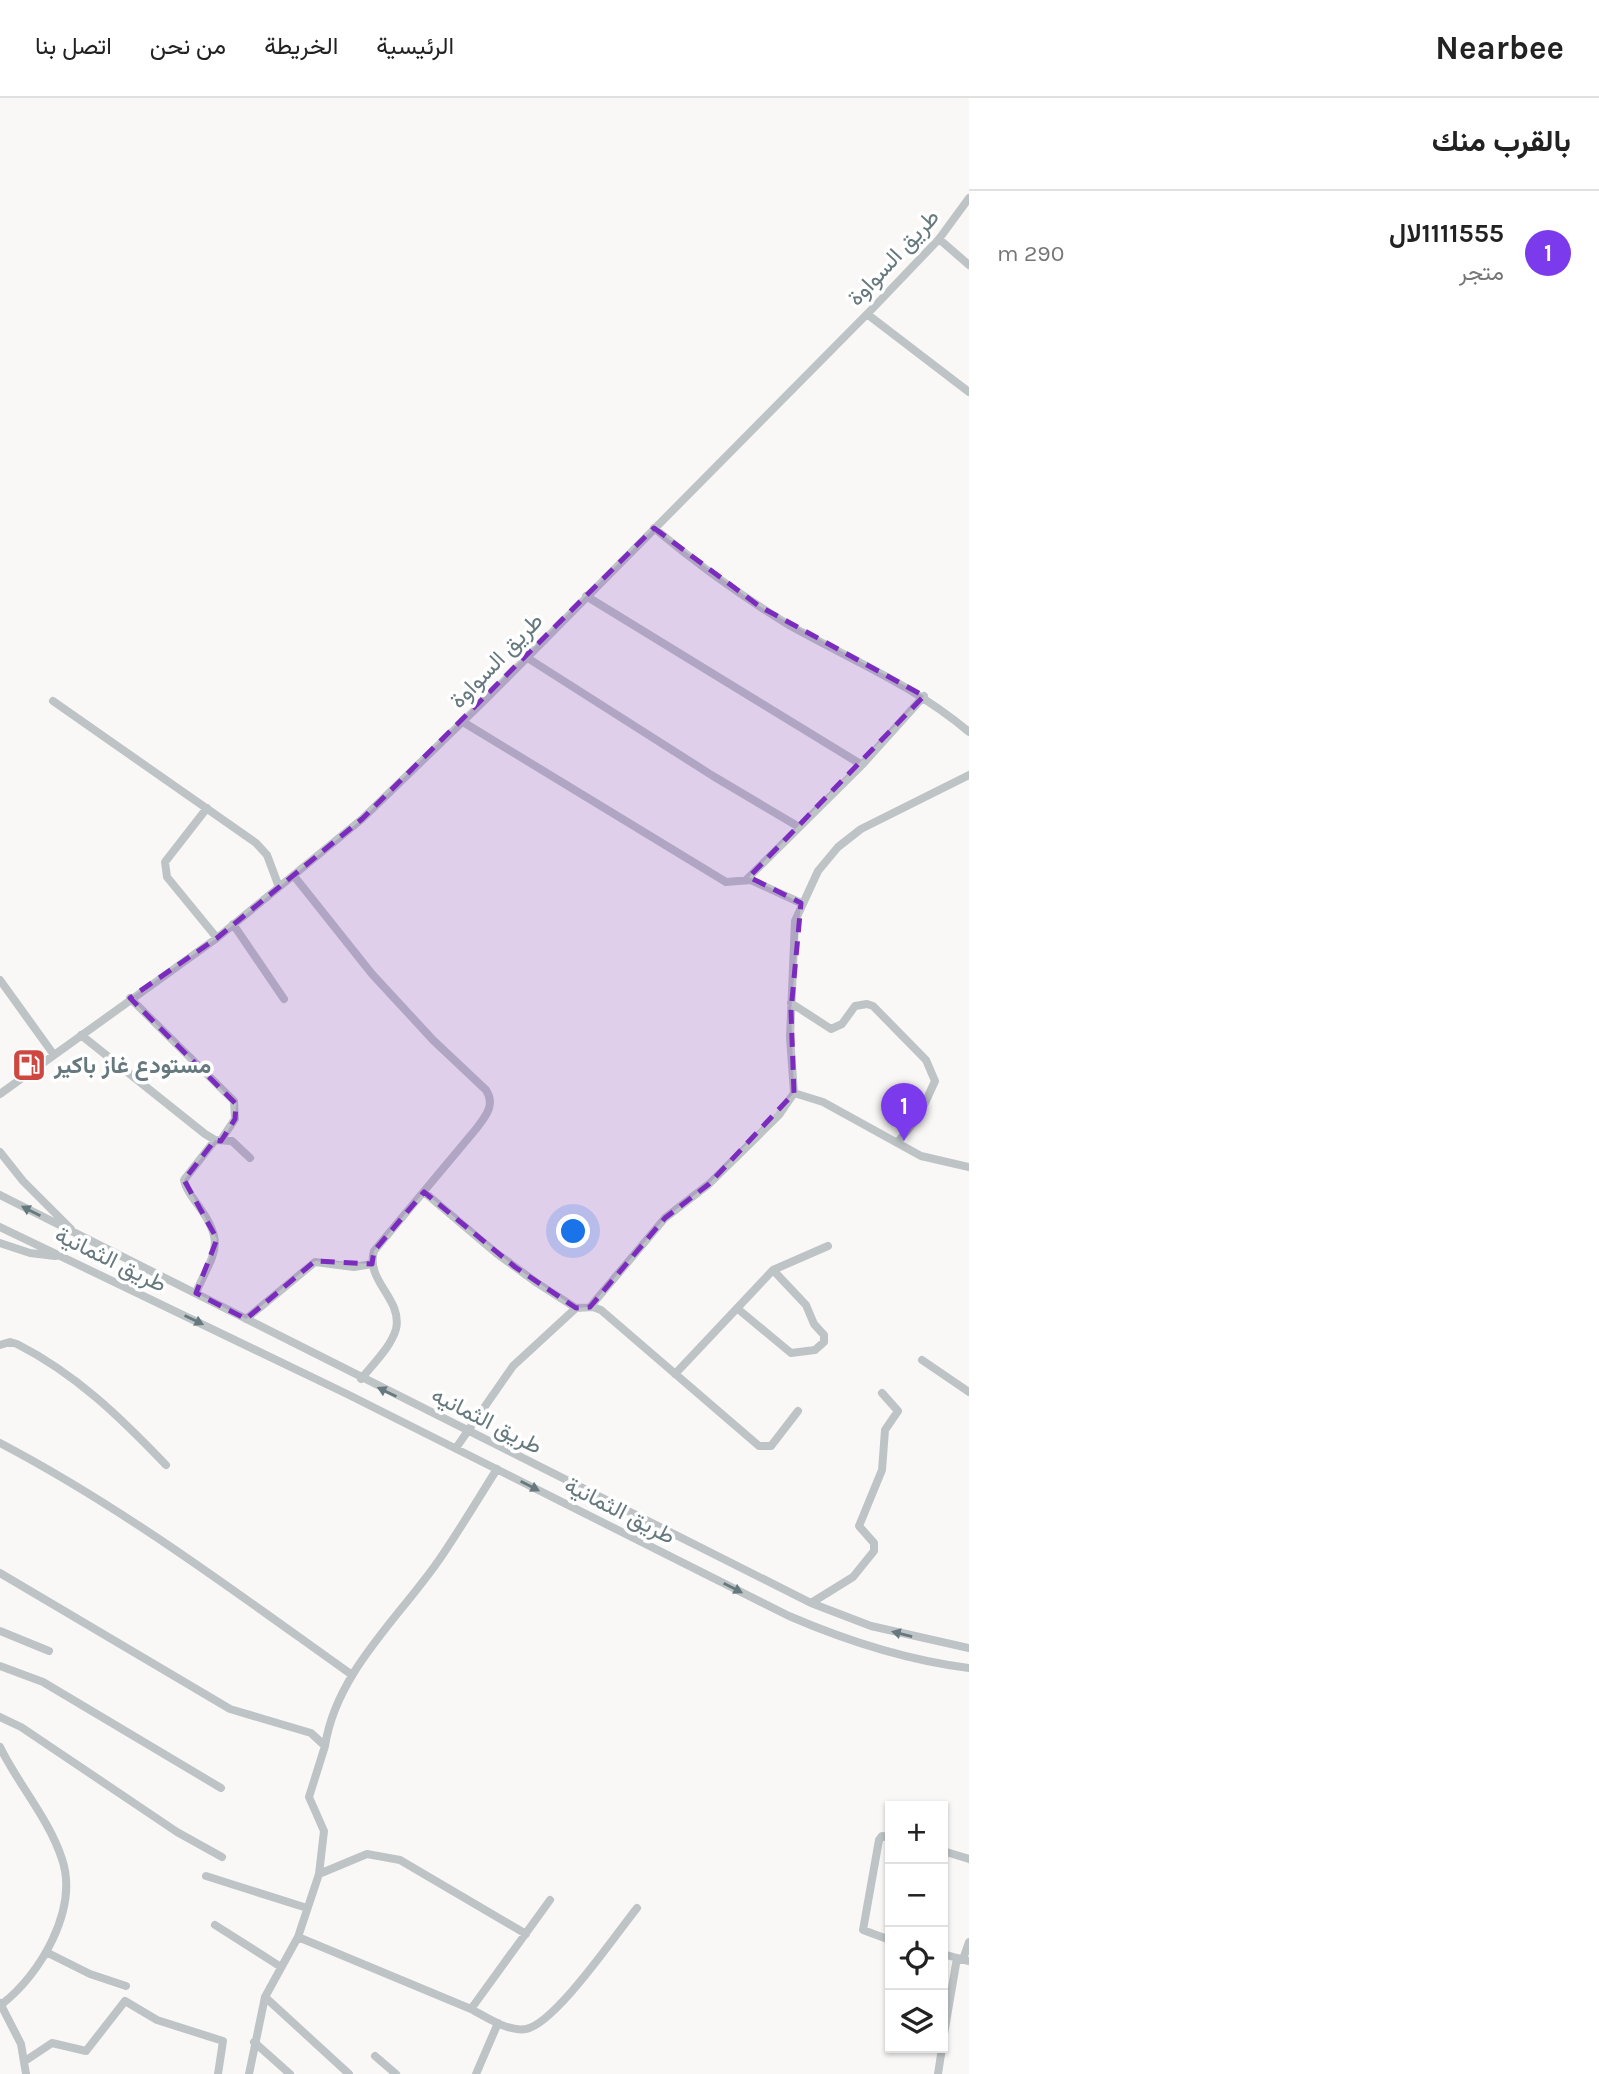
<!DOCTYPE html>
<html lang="ar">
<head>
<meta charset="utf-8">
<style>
  body { margin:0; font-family:Karla,Vazirmatn,sans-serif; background:#f6f6f6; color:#222; direction:rtl }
  .controls { position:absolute; right:21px; bottom:21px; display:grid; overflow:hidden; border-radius:0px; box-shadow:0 2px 5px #0004 }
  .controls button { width:63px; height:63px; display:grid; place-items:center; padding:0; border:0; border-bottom:2px solid #e0e0e0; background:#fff; color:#222; font:35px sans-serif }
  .you { position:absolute; left:574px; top:1134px; width:24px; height:24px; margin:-18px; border:5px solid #fff; border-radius:50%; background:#1a73e8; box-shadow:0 0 0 10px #1a73e833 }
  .badge { display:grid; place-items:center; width:46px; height:46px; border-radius:50%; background:#7c3aed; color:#fff; font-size:23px; font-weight:700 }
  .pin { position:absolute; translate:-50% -58px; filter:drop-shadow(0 2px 4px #0008) }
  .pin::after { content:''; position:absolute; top:37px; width:24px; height:21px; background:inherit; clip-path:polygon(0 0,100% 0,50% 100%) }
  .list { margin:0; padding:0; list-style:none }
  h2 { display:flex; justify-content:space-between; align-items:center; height:91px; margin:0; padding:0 28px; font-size:30px }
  h2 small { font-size:23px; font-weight:400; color:#767676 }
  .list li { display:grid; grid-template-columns:46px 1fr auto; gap:21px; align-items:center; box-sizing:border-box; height:126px; padding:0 28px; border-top:2px solid #e0e0e0 }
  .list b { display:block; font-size:26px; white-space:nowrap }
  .list p { margin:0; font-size:23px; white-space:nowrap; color:#767676 }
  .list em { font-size:23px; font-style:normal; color:#767676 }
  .icon { flex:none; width:38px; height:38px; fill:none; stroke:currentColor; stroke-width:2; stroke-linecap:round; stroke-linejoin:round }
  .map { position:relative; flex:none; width:969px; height:1976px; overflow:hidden; direction:ltr }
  header { display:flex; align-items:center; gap:42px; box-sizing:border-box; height:98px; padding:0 35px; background:#fff; border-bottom:2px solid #e0e0e0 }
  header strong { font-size:33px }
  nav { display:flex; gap:38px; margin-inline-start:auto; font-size:24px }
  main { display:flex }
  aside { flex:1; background:#fff }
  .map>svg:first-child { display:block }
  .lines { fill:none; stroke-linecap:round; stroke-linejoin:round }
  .minor { stroke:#bec4c6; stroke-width:8 }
  .oneway { fill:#66797e }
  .marked { fill:#7b2cbf; fill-opacity:0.2; stroke:#7b2cbf; stroke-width:5; stroke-dasharray:14 9; stroke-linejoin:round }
  .labels { text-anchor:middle; stroke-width:7; stroke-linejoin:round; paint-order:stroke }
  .street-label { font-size:23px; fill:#66797e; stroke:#fff }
  .poi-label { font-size:23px; font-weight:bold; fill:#66797e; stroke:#fff; text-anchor:start }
</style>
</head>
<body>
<header>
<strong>Nearbee</strong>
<nav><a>الرئيسية</a><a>الخريطة</a><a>من نحن</a><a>اتصل بنا</a></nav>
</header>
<main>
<aside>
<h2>بالقرب منك<small></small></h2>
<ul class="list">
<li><span class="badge">1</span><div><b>1111555لال</b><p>متجر</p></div><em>290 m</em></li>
</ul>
</aside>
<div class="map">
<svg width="969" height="1976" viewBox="0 0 969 1976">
  <rect width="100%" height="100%" fill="#f9f8f7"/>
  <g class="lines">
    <path class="minor" d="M 939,141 L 969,167
      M 867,216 L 969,294
      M 654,430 C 697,466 741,498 789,527 C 853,563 912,586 969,634
      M 586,498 L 862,667
      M 526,559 L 713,678 L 799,729
      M 53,603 L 256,745 L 267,757 L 279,789
      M 463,624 L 726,784 L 751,782 L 801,805
      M 207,710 L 165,764 L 167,779 L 217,840
      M 294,778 L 372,876 L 433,942 L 486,992 C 496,1007 485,1019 476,1031 L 374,1153 C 365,1183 403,1201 396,1231 C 391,1249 373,1266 361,1281
      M 746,782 L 862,667 L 924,598
      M 233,826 L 284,901
      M 0,882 L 54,957
      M 130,900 L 234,1003 L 235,1021 L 221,1042
      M 791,905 L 831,931 L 842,926 L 855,908 L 867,906 L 873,908 L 926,962 L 935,983 L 919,1018 L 897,1045
      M 81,937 L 205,1036 L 215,1042 L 232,1043 L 250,1060
      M 794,995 L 823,1004 L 921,1058 L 969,1069
      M 0,996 L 217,840 L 362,721 L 486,601 L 874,209 L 939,141 L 969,100
      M 0,1054 L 23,1083 L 71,1131
      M 424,1094 L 496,1155 L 537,1185 L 576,1210 L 593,1209 L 601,1212 L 759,1348 L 771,1348 L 798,1313
      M 0,1097 L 811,1505 L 871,1528 L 969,1550
      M 0,1129 L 347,1296 L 789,1518 C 847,1543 905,1562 969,1570
      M 0,1145 L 30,1155 L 55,1158
      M 196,1195 C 212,1156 227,1148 200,1110 C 194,1101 186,1093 184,1082 L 215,1042
      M 590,1209 L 665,1120 L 709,1086 L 779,1017 L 794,995 L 790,939 L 795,823 L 818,773 L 838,749 L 861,731 L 969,677
      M 738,1211 L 791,1255 L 815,1252 L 824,1244 L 824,1237 L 814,1226 L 806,1207 L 773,1172
      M 246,1221 L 315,1164 L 354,1169 L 372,1166
      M 0,1247 L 10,1244 L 17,1246 C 76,1276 120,1319 166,1367
      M 922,1262 L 969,1294
      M 675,1276 L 773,1172 L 828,1148
      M 0,1345 C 124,1410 238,1496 352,1577
      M 456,1350 L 513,1268 L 576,1210
      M 0,1475 L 230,1611 L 311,1635 L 325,1648 L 309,1699 L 324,1733 L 319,1776 L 298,1839 L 265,1899 L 249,1976
      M 811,1505 L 853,1479 L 874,1453 L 874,1445 L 859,1428 L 882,1372 L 885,1332 L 898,1313 L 882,1295
      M 0,1533 L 49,1553
      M 0,1568 L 43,1584 L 221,1690
      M 0,1619 L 21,1629 L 177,1734 L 222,1759
      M 325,1648 C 336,1575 398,1521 439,1462 C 459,1433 478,1401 497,1371
      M 0,1649 C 18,1686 49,1721 62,1761 C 79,1811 40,1877 2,1906
      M 890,1739 L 882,1738 L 879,1742 L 863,1832 L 890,1842
      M 943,1753 L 969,1761
      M 319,1776 L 367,1756 L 400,1762 L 526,1836
      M 206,1778 L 307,1810
      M 215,1827 L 281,1869
      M 298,1839 L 471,1911 C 486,1919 508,1934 526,1931 C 555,1926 616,1836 637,1810
      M 46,1854 L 90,1876 L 126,1888
      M 943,1856 L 957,1860
      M 963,1861 L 969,1844
      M 265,1899 L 349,1976
      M 0,1905 L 21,1946 L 26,1976
      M 471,1911 L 550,1802
      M 943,1942 L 957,1860 L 969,1863
      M 254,1944 L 290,1976
      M 375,1958 L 396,1976
      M 25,1963 L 52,1945 L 86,1953 L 125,1903 L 157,1922 L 223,1943 L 218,1976
      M 476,1976 L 498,1925
      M 938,1976 L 942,1950"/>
  </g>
  <defs><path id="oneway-solid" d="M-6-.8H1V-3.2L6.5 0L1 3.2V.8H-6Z" transform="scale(1.75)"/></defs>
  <g class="oneway">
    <use href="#oneway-solid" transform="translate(31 1113) rotate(-153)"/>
    <use href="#oneway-solid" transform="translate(194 1222) rotate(26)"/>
    <use href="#oneway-solid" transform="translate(387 1294) rotate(-154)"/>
    <use href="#oneway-solid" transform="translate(530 1388) rotate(27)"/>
    <use href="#oneway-solid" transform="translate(733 1490) rotate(27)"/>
    <use href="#oneway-solid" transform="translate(902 1536) rotate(-166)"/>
  </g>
  <path class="marked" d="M 654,430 L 759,508 L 924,598 L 749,779 L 801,805 L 791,913 L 794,995 L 709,1086 L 665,1120 L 590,1209 L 576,1210 L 515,1169 L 424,1094 L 374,1153 L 372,1166 L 315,1163 L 246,1221 L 196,1195 L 217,1141 L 184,1082 L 215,1042 L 221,1043 L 235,1021 L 236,1006 L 130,900 L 217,840 L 362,721 Z"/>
  <defs>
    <g id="fuel-square" transform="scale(1.75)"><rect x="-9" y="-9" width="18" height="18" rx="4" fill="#cf4741" stroke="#fff"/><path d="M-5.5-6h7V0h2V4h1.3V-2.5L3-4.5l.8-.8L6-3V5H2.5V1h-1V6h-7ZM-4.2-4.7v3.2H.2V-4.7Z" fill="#fff"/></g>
  </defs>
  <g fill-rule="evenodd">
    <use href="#fuel-square" x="29" y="967"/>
  </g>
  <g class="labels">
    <g class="street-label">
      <text transform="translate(893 159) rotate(-47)" y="8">طريق السواوة</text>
      <text transform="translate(496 562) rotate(-46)" y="8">طريق السواوة</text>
      <text transform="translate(111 1161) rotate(26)" y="8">طريق الثمانية</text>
      <text transform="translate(487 1322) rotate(27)" y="8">طريق الثمانيه</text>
      <text transform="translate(620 1412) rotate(27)" y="8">طريق الثمانية</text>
    </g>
    <g class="poi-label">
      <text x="54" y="975">مستودع غاز باكير</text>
    </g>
  </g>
</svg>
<div class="controls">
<button>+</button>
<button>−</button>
<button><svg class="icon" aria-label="locate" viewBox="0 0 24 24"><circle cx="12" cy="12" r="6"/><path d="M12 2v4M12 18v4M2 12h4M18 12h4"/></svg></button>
<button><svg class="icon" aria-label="layers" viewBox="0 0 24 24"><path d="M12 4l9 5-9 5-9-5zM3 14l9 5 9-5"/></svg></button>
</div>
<div class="you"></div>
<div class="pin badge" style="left:904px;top:1043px">1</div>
</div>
</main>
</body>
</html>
